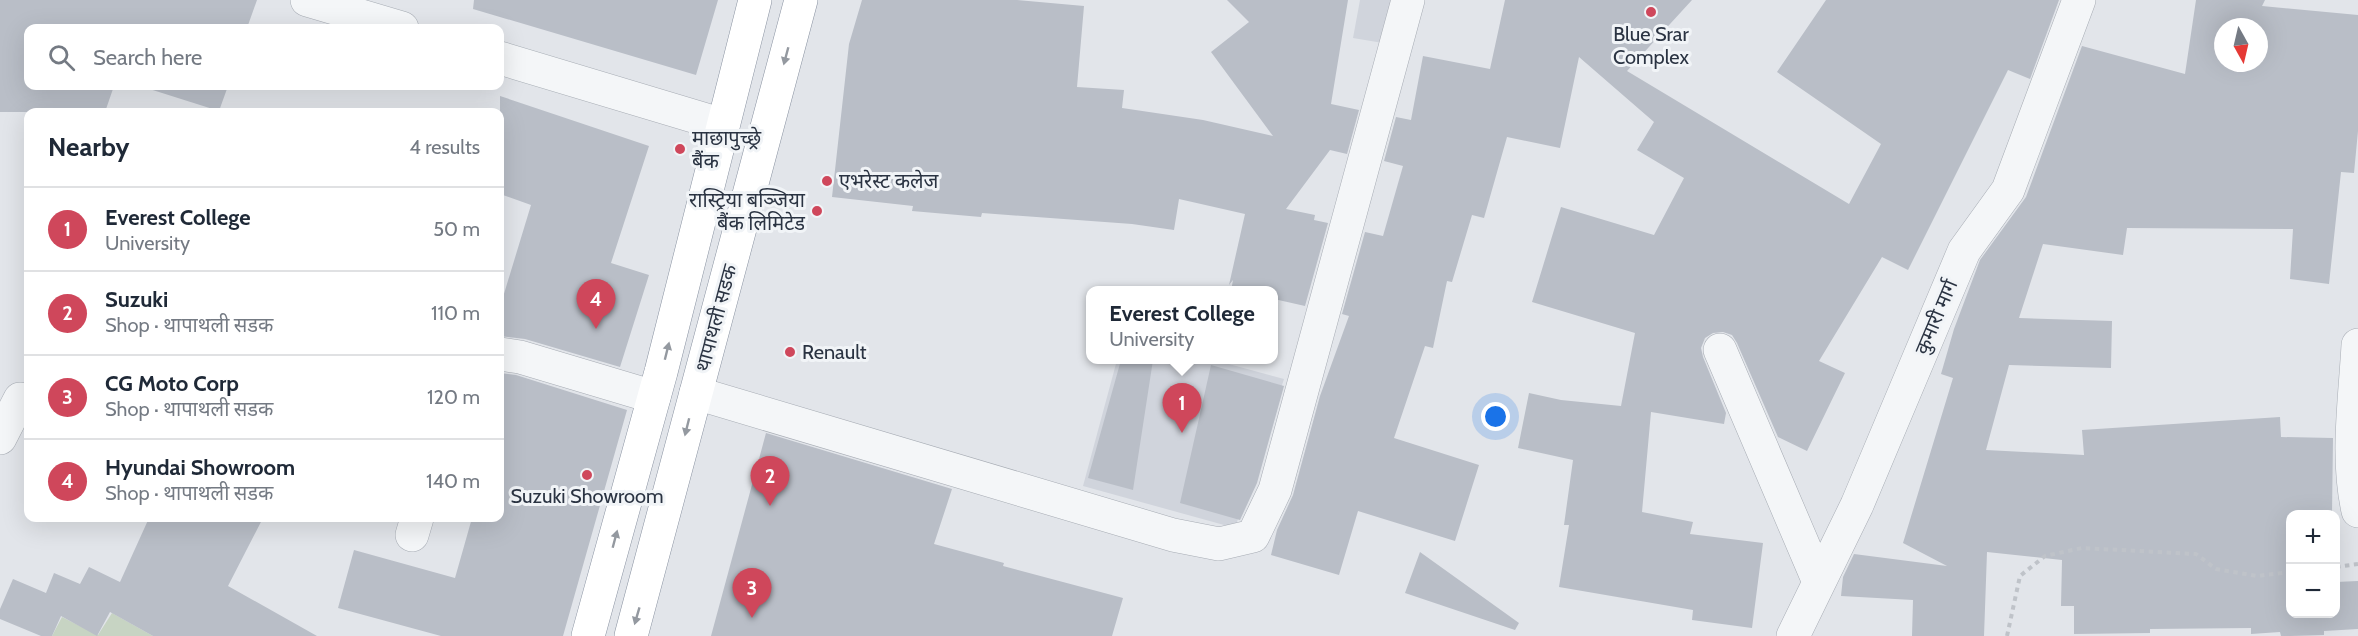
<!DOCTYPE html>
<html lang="en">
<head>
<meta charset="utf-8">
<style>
  body { margin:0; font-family:Cabin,"Noto Sans Devanagari",sans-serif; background:#f6f6f7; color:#1f2937 }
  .controls { position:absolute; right:18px; bottom:18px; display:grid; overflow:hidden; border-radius:12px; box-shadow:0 6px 24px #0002 }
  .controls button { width:54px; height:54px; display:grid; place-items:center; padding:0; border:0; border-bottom:2px solid #e0e1e3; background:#fff; color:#1f2937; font:30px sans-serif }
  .compass { position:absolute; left:2214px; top:18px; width:54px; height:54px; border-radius:50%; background:#fff; box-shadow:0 6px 24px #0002; rotate:172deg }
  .you { position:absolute; left:1496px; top:417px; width:21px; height:21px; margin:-15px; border:4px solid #fff; border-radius:50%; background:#1a73e8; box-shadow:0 0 0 9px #1a73e833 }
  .badge { display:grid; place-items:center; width:39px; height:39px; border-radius:50%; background:#cf475b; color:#fff; font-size:20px; font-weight:700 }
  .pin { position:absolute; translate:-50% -50px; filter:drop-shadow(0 2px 3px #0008) }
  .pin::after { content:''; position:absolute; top:32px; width:21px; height:18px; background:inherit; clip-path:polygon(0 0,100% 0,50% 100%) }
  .popup { position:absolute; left:1086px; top:286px; width:192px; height:78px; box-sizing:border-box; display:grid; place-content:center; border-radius:12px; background:#fff; filter:drop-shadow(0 2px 4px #0005); font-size:20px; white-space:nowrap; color:#747a83 }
  .popup b { font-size:22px; color:#1f2937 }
  .popup::after { content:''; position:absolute; left:50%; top:100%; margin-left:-12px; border:12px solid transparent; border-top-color:#fff }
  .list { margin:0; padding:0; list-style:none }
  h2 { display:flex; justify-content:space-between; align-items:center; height:78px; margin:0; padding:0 24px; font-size:26px }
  h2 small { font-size:20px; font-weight:400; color:#747a83 }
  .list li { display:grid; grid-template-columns:39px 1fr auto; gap:18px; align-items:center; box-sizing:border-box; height:84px; padding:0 24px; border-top:2px solid #e0e1e3 }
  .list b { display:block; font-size:22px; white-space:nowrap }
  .list p { margin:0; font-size:20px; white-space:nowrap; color:#747a83 }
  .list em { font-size:20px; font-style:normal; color:#747a83 }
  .icon { flex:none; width:33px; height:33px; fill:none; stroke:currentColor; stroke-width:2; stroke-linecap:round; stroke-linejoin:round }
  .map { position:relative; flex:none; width:2358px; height:636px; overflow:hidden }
  .search { position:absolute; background:#fff; box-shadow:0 6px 24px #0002; left:24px; top:24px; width:480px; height:66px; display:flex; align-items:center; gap:15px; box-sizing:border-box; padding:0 21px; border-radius:12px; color:#747a83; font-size:22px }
  .panel { position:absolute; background:#fff; box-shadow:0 6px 24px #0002; left:24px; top:108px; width:480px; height:414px; border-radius:12px }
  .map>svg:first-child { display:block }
  .built { fill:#d0d4dc }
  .green { fill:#c7d4c3 }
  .building { fill:#b9bec7; fill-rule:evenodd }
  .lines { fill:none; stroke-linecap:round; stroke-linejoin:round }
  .minor-casing { stroke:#a7acb4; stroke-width:34 }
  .highway-casing { stroke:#8992a1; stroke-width:34 }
  .path { stroke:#bfc3c9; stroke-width:4; stroke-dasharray:4.5 4.5; stroke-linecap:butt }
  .minor { stroke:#f4f6f8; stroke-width:33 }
  .highway { stroke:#fff; stroke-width:33 }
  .oneway { fill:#9499a0 }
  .poi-dot { fill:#cf475b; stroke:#f1f4f7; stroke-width:2 }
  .labels { text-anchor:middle; stroke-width:6; stroke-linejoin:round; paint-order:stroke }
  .poi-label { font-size:20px; fill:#2a3342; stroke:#f1f4f7; text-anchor:start }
  .street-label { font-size:20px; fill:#2a3342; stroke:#f1f4f7 }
</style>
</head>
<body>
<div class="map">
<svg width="2358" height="636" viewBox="0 0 2358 636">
  <rect width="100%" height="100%" fill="#e2e5ea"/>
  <path class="built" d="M 1360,0 L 1403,0 L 1395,45 L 1353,38 Z
    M 1117,360 L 1214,360 L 1284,379 L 1235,528 L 1083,486 Z"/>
  <path class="green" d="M 112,613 L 153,636 L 52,636 L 62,617 L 98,635 Z"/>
  <path class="building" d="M 0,0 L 257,0 L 247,28 L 28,28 L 28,86 L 114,86 L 105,112 L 0,112 Z
    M 474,0 L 718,0 L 696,75 L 473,9 Z
    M 862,0 L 1017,0 L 1084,6 L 1077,87 L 1124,90 L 1122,108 L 1203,120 L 1273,136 L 1211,52 L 1249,22 L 1227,0 L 1348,0 L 1331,104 L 1359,110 L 1347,154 L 1330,150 L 1286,209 L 1315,215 L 1314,220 L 1328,223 L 1305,306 L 1274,299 L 1274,291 L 1231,291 L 1233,280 L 1229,285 L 1245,214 L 1179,199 L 1174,230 L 1132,224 L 982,213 L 981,217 L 912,211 L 913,206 L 832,197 L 849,44 Z
    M 1505,0 L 1692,0 L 1627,71 L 1849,204 L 1881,144 L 1777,72 L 1826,0 L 2059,0 L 2030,79 L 2008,70 L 1908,270 L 1882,257 L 1819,361 L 1845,373 L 1807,451 L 1778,437 L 1737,343 L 1732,335 L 1723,332 L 1713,333 L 1705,338 L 1701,348 L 1703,357 L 1726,413 L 1724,424 L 1651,412 L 1642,512 L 1693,522 L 1690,534 L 1763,543 L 1752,628 L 1692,620 L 1693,610 L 1559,587 L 1569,525 L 1564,525 L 1573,460 L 1518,448 L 1529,393 L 1561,400 L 1621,406 L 1635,333 L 1532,302 L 1561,207 L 1654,235 L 1684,178 L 1637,150 L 1654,122 L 1579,57 L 1560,148 L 1507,137 L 1484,218 L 1472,215 L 1452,282 L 1447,281 L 1433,348 L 1425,346 L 1394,438 L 1479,465 L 1455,541 L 1358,511 L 1339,575 L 1271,555 L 1277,530 L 1293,495 L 1320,396 L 1349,316 L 1342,314 L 1365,232 L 1383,236 L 1403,166 L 1384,161 L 1396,117 L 1411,120 L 1423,56 L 1490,69 Z
    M 2196,0 L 2265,0 L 2262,6 L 2358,15 L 2358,131 L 2354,173 L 2341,172 L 2329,284 L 2290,279 L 2293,229 L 2127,228 L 2123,255 L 2043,244 L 2019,318 L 2112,321 L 2111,368 L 2009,365 L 1986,450 L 2084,455 L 2082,430 L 2280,417 L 2281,437 L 2333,438 L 2332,514 L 2290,514 L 2290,614 L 2336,614 L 2336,582 L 2358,581 L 2358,629 L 2324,631 L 2324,635 L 2290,636 L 2281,636 L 2280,632 L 2251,634 L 2251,628 L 2150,629 L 2150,633 L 2074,634 L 2074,606 L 2061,606 L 2062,560 L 1987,552 L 1984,636 L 1912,636 L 1913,600 L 1841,596 L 1843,577 L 1854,554 L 1947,566 L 1903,543 L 1953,378 L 1941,374 L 1954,329 L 1980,260 L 2026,197 L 2082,46 L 2185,74 ZM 2223,27 L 2259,27 L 2259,63 L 2223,63 Z
    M 140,86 L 228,86 L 219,111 Z
    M 500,96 L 649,146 L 611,263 L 649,275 L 620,367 L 525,339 L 500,336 L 500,307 L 531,205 L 500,194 Z
    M 1121,360 L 1153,360 L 1133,490 L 1088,478 Z
    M 1211,365 L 1284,386 L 1257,483 L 1240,520 L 1180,503 Z
    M 500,373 L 516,375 L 627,410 L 563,636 L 441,636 L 338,608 L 354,550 L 455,578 L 472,518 L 500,518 Z
    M 766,433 L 952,489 L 934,544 L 1004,563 L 1003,566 L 1123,598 L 1112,636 L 711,636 Z
    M 149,518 L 263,518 L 228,586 L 317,636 L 153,636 L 110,612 L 97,636 L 61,616 L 52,636 L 41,636 L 0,619 L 0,609 L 13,579 L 46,593 L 54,573 L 80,584 L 89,567 L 120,582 Z
    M 1420,552 L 1519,623 L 1515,630 L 1405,593 Z"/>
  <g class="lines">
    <g class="minor-casing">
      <path id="minor" d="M 307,0 L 402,28
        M 500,58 L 723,125
        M 2358,345 C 2355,400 2346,457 2358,511
        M 1720,350 L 1819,582
        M 500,354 L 520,357 L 654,397
        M 696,393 L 1173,535 L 1219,544 L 1253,536 L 1275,490 L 1408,0
        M 0,438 L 20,399
        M 412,535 L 417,518
        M 1793,636 L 1857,505 L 1964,251 L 2008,190 L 2079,0"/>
    </g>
    <g class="highway-casing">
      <path id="highway" d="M 588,636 L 661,372 L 755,0
        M 631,636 L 801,0"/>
    </g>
    <path class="path" d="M 2336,567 L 2358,564
      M 2007,636 L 2020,576 L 2045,556 L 2082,548 L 2196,554 L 2216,569 L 2257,576 L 2290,572"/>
    <use href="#minor" class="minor"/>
    <use href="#highway" class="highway"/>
  </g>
  <defs><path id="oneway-solid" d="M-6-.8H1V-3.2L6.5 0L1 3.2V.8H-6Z" transform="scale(1.5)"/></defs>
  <g class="oneway">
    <use href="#oneway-solid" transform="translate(786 56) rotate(105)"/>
    <use href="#oneway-solid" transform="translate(667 351) rotate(-76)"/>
    <use href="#oneway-solid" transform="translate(687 427) rotate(104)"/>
    <use href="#oneway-solid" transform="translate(615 539) rotate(-75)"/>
    <use href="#oneway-solid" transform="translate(637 616) rotate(106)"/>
  </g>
  <g class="poi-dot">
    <circle cx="1651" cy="12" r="6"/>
    <circle cx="680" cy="149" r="6"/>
    <circle cx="827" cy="181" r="6"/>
    <circle cx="817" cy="211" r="6"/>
    <circle cx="790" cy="352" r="6"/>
    <circle cx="587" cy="475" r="6"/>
  </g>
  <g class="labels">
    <g class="poi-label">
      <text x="1651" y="41" text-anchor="middle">Blue Srar<tspan x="1651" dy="23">Complex</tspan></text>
      <text x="692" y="145">माछापुच्छ्रे<tspan x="692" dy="23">बैंक</tspan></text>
      <text x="839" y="188">एभरेस्ट कलेज</text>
      <text x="805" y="207" text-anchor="end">रास्ट्रिया बञ्जिया<tspan x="805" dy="23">बैंक लिमिटेड</tspan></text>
      <text x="802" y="359">Renault</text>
      <text x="587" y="503" text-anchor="middle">Suzuki Showroom</text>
    </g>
    <g class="street-label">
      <text transform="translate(1936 317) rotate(-67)" y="7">कुमारी मार्ग</text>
      <text transform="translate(716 318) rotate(-75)" y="7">थापाथली सडक</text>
    </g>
  </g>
</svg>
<div class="controls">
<button>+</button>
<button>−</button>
</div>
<svg class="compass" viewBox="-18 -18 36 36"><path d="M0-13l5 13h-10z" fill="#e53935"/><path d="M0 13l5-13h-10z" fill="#747a83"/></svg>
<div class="you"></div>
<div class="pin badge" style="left:1182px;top:433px">1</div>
<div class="popup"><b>Everest College</b>University</div>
<div class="pin badge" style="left:770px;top:506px">2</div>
<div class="pin badge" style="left:752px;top:618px">3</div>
<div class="pin badge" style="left:596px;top:329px">4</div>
<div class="search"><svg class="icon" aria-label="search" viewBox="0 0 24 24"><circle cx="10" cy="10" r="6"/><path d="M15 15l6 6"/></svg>Search here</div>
<section class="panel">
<h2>Nearby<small>4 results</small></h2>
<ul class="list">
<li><span class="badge">1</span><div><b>Everest College</b><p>University</p></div><em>50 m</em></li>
<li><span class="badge">2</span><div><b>Suzuki</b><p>Shop · थापाथली सडक</p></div><em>110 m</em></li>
<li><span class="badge">3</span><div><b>CG Moto Corp</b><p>Shop · थापाथली सडक</p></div><em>120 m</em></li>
<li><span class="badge">4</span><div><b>Hyundai Showroom</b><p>Shop · थापाथली सडक</p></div><em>140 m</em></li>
</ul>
</section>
</div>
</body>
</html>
